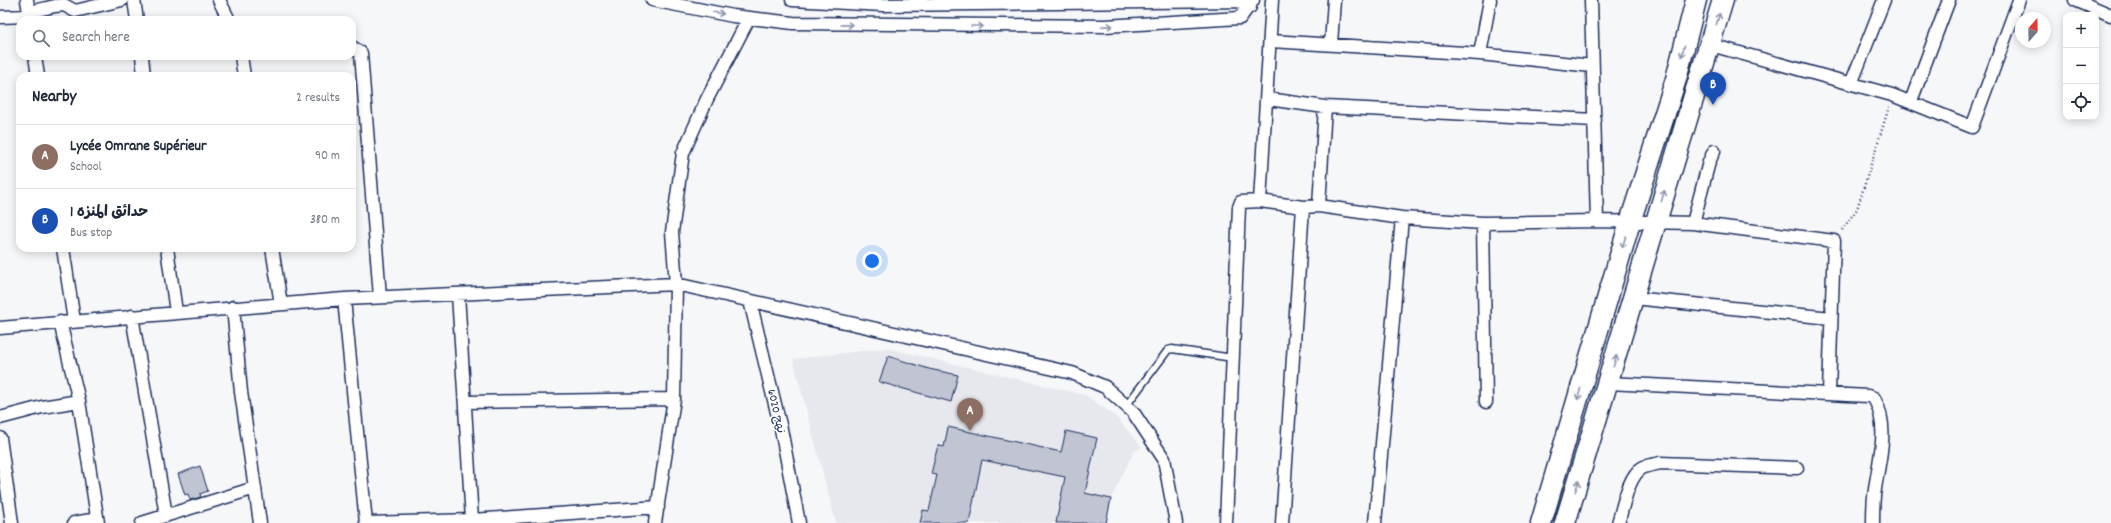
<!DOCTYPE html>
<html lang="en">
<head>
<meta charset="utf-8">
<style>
  body { margin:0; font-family:Dekko,"Playpen Sans Arabic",sans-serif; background:#f6f6f7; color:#1f2937 }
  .controls { position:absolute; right:12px; top:12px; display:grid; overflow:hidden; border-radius:8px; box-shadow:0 2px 10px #0003 }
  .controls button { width:36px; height:36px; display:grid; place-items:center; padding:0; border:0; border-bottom:1px solid #e0e1e3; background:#fff; color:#1f2937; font:20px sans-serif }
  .compass { position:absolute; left:2015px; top:12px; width:36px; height:36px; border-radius:50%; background:#fff; box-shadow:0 2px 10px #0003; rotate:20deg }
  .you { position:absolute; left:872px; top:261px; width:14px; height:14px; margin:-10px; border:3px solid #fff; border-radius:50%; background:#1a73e8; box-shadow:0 0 0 6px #1a73e833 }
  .badge { display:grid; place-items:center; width:26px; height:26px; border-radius:50%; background:#1f6fb2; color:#fff; font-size:13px; font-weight:700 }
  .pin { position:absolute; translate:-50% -33px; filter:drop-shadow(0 1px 2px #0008) }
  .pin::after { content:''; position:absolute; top:21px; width:14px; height:12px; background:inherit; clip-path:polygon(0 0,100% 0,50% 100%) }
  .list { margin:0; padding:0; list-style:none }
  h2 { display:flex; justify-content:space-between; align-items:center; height:52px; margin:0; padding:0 16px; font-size:17px }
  h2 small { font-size:13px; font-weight:400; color:#747a83 }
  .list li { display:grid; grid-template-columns:26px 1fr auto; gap:12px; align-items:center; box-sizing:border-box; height:64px; padding:0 16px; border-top:1px solid #e0e1e3 }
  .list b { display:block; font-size:15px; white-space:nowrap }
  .list p { margin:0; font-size:13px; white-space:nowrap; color:#747a83 }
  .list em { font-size:13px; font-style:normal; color:#747a83 }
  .icon { flex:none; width:22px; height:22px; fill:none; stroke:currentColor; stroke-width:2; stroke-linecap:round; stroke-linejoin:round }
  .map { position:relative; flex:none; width:2111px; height:523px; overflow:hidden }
  .search { position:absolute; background:#fff; box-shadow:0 2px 10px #0003; left:16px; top:16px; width:340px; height:44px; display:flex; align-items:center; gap:10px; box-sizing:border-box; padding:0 14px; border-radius:12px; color:#747a83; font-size:15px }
  .panel { position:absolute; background:#fff; box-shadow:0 2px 10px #0003; left:16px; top:72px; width:340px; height:180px; border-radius:12px }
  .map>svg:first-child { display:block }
  .built { fill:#e6e8ee }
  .building { fill:#c0c4d3; stroke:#1b2f5e }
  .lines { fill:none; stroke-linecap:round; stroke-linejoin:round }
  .service-casing { stroke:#1b2f5e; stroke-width:9 }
  .minor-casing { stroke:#1b2f5e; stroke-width:15 }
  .trunk-casing { stroke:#1b2f5e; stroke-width:23 }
  .path { stroke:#1b2f5e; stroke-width:2.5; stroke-dasharray:1 3; stroke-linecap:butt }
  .service { stroke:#fff; stroke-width:6 }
  .minor { stroke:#fff; stroke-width:12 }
  .trunk { stroke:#fff; stroke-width:20 }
  .oneway { stroke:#8d97ae }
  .labels { text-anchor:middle; stroke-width:3; stroke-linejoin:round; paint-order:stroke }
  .street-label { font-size:12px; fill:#1b2f5e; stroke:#fff }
</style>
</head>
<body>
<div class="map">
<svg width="2111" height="523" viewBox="0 0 2111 523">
  <rect width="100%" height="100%" fill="#f6f7f9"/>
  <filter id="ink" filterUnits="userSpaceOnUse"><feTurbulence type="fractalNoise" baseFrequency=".025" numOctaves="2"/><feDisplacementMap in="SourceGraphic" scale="8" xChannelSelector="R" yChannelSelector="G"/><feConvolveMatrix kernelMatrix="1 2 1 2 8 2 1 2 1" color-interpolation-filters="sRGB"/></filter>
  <g filter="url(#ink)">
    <path class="built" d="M 887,348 L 1085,395 L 1114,415 L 1142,447 L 1134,451 L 1111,499 L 1106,523 L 836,523 L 793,359 Z"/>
    <path class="building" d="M 888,356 L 929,369 L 958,375 L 951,402 L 879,382 Z
      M 948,427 L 1061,452 L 1066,431 L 1097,438 L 1085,493 L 1111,499 L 1106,523 L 1056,523 L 1065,477 L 982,460 L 969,523 L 920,523 L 923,510 L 929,511 L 937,475 L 931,474 L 938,445 L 944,447 Z
      M 200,466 L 208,491 L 200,494 L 201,497 L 190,500 L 188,494 L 185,495 L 178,474 Z"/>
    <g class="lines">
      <g class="service-casing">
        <path id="service" d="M 1126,406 L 1168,350 L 1172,349 L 1233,358"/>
      </g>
      <g class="minor-casing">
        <path id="minor" d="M 27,0 L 30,19
          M 134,0 L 137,20
          M 219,0 L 229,20
          M 652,0 L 733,16 L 793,23 L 1105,26 L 1240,18 L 1253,0
          M 792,0 L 883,5 L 1238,1 L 1250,7
          M 1591,0 L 1597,221
          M 2075,0 L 2111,15
          M 29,12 L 55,6 L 64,5 L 75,11 L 122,0
          M 0,17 L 29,16
          M 1271,41 L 1480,54 L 1592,66
          M 1331,44 L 1334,0
          M 1711,45 L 1892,95 L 1972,127 L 2019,0
          M 352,47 L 361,53 L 380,297
          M 1480,54 L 1490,0
          M 35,56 L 38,76
          M 142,56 L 144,76
          M 241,56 L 244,76
          M 1851,84 L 1884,0
          M 1268,99 L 1325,107 L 1595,120
          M 1911,101 L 1949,0
          M 1260,201 L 1272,0
          M 1319,206 L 1325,107
          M 1483,223 L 1486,402
          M 1693,223 L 1709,162 L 1714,151
          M 63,248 L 74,321
          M 167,248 L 176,312
          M 272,248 L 281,304
          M 458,294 L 472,520
          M 1633,298 L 1831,318
          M 344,299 L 366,523
          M 750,301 L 781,429 L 799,523
          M 233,307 L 241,392 L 260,523
          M 132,316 L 166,515
          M 60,322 L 79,401 L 98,523
          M 0,328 L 344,299 L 676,284 L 1072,373 L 1105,387 L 1133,412 L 1164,459 L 1176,523
          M 1608,383 L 1868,396 L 1874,398 C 1890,427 1879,459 1875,489 C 1873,500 1873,512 1873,523
          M 465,402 L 674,399
          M 0,418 L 42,407 L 79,401
          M 0,438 L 12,523
          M 74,523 L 97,519
          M 142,523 L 255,488
          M 368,523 L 472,520 L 658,507
          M 655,523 L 674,399 L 676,284 L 672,232 L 683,153 L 707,99 L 749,18
          M 1226,523 L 1239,207 L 1241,202 L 1260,201 L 1303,207 L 1319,206 L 1402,218 L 1483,223 L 1597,221 L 1693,223 L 1834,241 L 1829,393
          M 1282,523 L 1303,207
          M 1375,523 L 1402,218
          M 1618,523 C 1623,508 1628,476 1642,468 C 1647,465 1654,465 1660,463 L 1797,468"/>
      </g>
      <g class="trunk-casing">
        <path id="trunk" d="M 1541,523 L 1630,222 L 1676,79 L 1696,0
          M 1565,523 L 1723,0"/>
      </g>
      <path class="path" d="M 1842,230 L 1857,209 L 1889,107"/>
      <use href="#service" class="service"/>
      <use href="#minor" class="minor"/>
      <use href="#trunk" class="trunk"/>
    </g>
    <defs><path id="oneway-shaft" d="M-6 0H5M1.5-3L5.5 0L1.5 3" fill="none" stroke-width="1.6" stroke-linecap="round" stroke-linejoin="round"/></defs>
    <g class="oneway">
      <use href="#oneway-shaft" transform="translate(718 13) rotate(11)"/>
      <use href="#oneway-shaft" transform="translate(1718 19) rotate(-74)"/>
      <use href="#oneway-shaft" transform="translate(847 25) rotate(1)"/>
      <use href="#oneway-shaft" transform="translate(977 26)"/>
      <use href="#oneway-shaft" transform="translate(1107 26) rotate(-2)"/>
      <use href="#oneway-shaft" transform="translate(1683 51) rotate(105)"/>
      <use href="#oneway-shaft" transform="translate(1663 196) rotate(-73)"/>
      <use href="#oneway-shaft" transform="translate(1624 242) rotate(106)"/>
      <use href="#oneway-shaft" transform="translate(1615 361) rotate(-74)"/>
      <use href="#oneway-shaft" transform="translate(1579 394) rotate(106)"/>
      <use href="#oneway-shaft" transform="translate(1577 486) rotate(-73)"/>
    </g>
  </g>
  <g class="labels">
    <g class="street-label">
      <text transform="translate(777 411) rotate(77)" y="4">نهج 6020</text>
    </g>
  </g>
</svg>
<div class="controls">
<button>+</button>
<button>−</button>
<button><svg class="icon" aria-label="locate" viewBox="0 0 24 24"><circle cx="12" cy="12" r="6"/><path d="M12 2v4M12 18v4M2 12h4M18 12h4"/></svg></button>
</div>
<svg class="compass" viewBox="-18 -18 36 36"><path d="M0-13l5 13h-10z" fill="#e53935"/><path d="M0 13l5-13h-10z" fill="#747a83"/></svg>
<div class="you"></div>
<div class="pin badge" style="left:970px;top:431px;background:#8d6e63">A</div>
<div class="pin badge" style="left:1713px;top:105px;background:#1a4fb4">B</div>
<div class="search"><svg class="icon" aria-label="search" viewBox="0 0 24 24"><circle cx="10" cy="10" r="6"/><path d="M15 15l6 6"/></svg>Search here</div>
<section class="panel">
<h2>Nearby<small>2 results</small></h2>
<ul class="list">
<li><span class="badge" style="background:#8d6e63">A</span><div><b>Lycée Omrane Supérieur</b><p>School</p></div><em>90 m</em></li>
<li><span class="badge" style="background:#1a4fb4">B</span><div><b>حدائق المنزه 1</b><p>Bus stop</p></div><em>380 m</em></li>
</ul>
</section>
</div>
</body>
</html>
